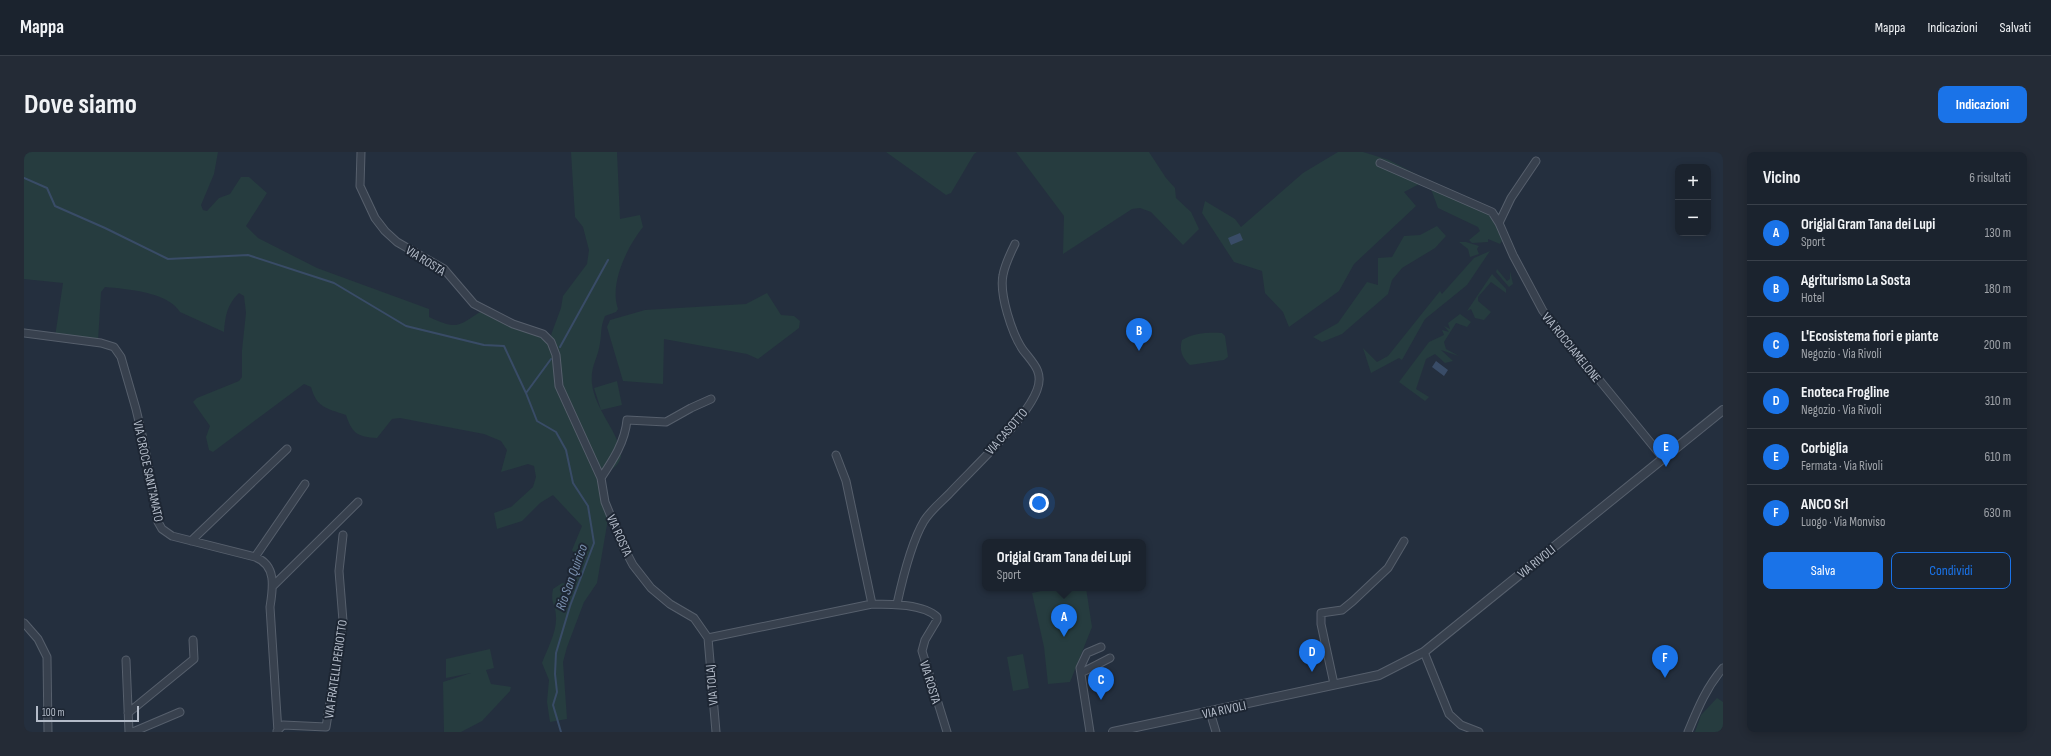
<!DOCTYPE html>
<html lang="it">
<head>
<meta charset="utf-8">
<style>
  body { margin:0; font-family:"Sofia Sans Condensed",sans-serif; background:#242b36; color:#f1f3f6 }
  .controls { position:absolute; right:12px; top:12px; display:grid; overflow:hidden; border-radius:8px; box-shadow:0 2px 10px #0003 }
  .controls button { width:36px; height:36px; display:grid; place-items:center; padding:0; border:0; border-bottom:1px solid #39404a; background:#1b232e; color:#f1f3f6; font:20px sans-serif }
  .scale { position:absolute; left:12px; bottom:10px; width:103px; box-sizing:border-box; padding-left:4px; border:2px solid #b4bcc9; border-top:0; font-size:11px; line-height:14px; white-space:nowrap; color:#b4bcc9; -webkit-text-stroke:3px #1d2633; paint-order:stroke }
  .you { position:absolute; left:1015px; top:351px; width:14px; height:14px; margin:-10px; border:3px solid #fff; border-radius:50%; background:#1a73e8; box-shadow:0 0 0 6px #1a73e833 }
  .badge { display:grid; place-items:center; width:26px; height:26px; border-radius:50%; background:#1a73e8; color:#fff; font-size:13px; font-weight:700 }
  .pin { position:absolute; translate:-50% -33px; filter:drop-shadow(0 1px 2px #0008) }
  .pin::after { content:''; position:absolute; top:21px; width:14px; height:12px; background:inherit; clip-path:polygon(0 0,100% 0,50% 100%) }
  .popup { position:absolute; left:958px; top:387px; width:164px; height:52px; box-sizing:border-box; display:grid; place-content:center; border-radius:8px; background:#1b232e; filter:drop-shadow(0 1px 3px #0005); font-size:13px; white-space:nowrap; color:#a0a4aa }
  .popup b { font-size:15px; color:#f1f3f6 }
  .popup::after { content:''; position:absolute; left:50%; top:100%; margin-left:-8px; border:8px solid transparent; border-top-color:#1b232e }
  .list { margin:0; padding:0; list-style:none }
  h2 { display:flex; justify-content:space-between; align-items:center; height:52px; margin:0; padding:0 16px; font-size:17px }
  h2 small { font-size:13px; font-weight:400; color:#a0a4aa }
  .list li { display:grid; grid-template-columns:26px 1fr auto; gap:12px; align-items:center; box-sizing:border-box; height:56px; padding:0 16px; border-top:1px solid #39404a }
  .list b { display:block; font-size:15px; white-space:nowrap }
  .list p { margin:0; font-size:13px; white-space:nowrap; color:#a0a4aa }
  .list em { font-size:13px; font-style:normal; color:#a0a4aa }
  .actions { display:flex; gap:8px; padding:12px 16px }
  .actions a { flex:1; padding:9px 0; border:1px solid #1a73e8; border-radius:8px; text-align:center; font-size:14px; color:#1a73e8 }
  .actions .main { background:#1a73e8; color:#fff }
  .map { position:relative; flex:none; width:1699px; height:580px; overflow:hidden; border-radius:8px }
  header { display:flex; align-items:center; gap:24px; box-sizing:border-box; height:56px; padding:0 20px; background:#1b232e; border-bottom:1px solid #39404a }
  header strong { font-size:19px }
  nav { display:flex; gap:22px; margin-inline-start:auto; font-size:14px }
  .intro { display:flex; align-items:center; justify-content:space-between; box-sizing:border-box; height:96px; padding:0 24px }
  h1 { margin:0; font-size:28px }
  .button { padding:10px 18px; border-radius:8px; background:#1a73e8; color:#fff; font-size:14px; font-weight:700 }
  main { display:flex; gap:24px; padding:0 24px }
  aside { flex:1; background:#1b232e; border-radius:8px; box-shadow:0 2px 10px #0003 }
  .map>svg:first-child { display:block }
  .green { fill:#263c3f }
  .water { fill:#394c67 }
  .lines { fill:none; stroke-linecap:round; stroke-linejoin:round }
  .stream { stroke:#394c67; stroke-width:2 }
  .minor-casing { stroke:#565f6c; stroke-width:9 }
  .tertiary-casing { stroke:#565f6c; stroke-width:10 }
  .minor { stroke:#38414e; stroke-width:7 }
  .tertiary { stroke:#38414e; stroke-width:8 }
  .labels { text-anchor:middle; stroke-width:4; stroke-linejoin:round; paint-order:stroke }
  .street-label { font-size:13px; fill:#b4bcc9; stroke:#1d2633 }
  .water-label { font-size:14px; font-style:italic; fill:#7c92b1; stroke:#1d2633 }
</style>
</head>
<body>
<header>
<strong>Mappa</strong>
<nav><a>Mappa</a><a>Indicazioni</a><a>Salvati</a></nav>
</header>
<div class="intro"><h1>Dove siamo</h1><a class="button">Indicazioni</a></div>
<main>
<div class="map">
<svg width="1699" height="580" viewBox="0 0 1699 580">
  <rect width="100%" height="100%" fill="#242f3e"/>
  <path class="green" d="M 0,0 L 194,0 L 190,22 L 177,53 L 179,58 L 183,59 L 195,46 L 206,42 L 217,25 L 225,25 L 243,41 L 222,74 L 234,86 L 293,116 L 405,157 L 405,165 C 432,177 432,176 456,160 L 485,174 L 519,186 L 526,192 L 533,233 L 574,325 L 584,367 L 573,431 L 560,450 L 543,495 L 539,510 L 543,567 L 526,570 L 523,550 L 525,528 L 518,511 C 523,497 533,480 532,465 C 532,453 526,452 529,437 L 538,431 L 547,432 C 553,423 555,407 548,398 L 558,374 L 529,343 L 516,351 L 498,369 L 473,377 L 470,361 L 487,355 L 509,335 L 512,325 L 510,314 L 504,312 L 477,320 L 483,298 L 477,289 L 460,282 L 376,266 L 368,267 L 353,286 C 333,285 328,281 322,263 C 302,256 293,256 287,235 L 280,232 L 189,300 L 185,298 L 182,285 L 186,274 L 169,250 L 173,246 L 215,229 L 218,225 L 218,198 L 222,161 L 220,144 L 215,141 C 203,152 201,165 200,180 L 156,160 C 144,140 103,137 81,135 L 77,140 L 74,189 L 31,185 L 39,131 L 0,127 Z
    M 547,0 L 593,0 L 596,67 L 616,63 L 619,75 C 603,95 585,132 594,157 L 592,160 L 581,164 C 576,176 578,180 576,191 C 574,207 566,214 568,232 C 571,258 595,280 597,303 C 597,312 586,320 579,321 L 540,237 L 533,195 L 527,183 L 537,156 L 539,144 L 563,112 L 565,98 L 559,75 L 551,65 Z
    M 862,0 L 953,0 L 950,2 L 927,41 L 922,43 Z
    M 992,0 L 1125,0 L 1142,26 L 1151,36 L 1152,46 L 1167,60 L 1175,77 L 1159,93 L 1127,60 L 1116,56 L 1108,57 L 1039,102 L 1040,64 Z
    M 1314,0 L 1339,0 L 1365,8 L 1403,28 L 1380,40 L 1392,54 L 1330,112 L 1315,139 L 1265,175 L 1259,160 L 1241,141 L 1238,119 L 1210,110 L 1178,61 L 1181,49 L 1211,67 L 1217,75 L 1279,21 Z
    M 1407,37 L 1466,62 L 1475,77 L 1478,89 L 1476,92 L 1464,87 L 1464,90 L 1448,91 L 1445,88 L 1456,79 L 1454,75 L 1414,56 Z
    M 1413,74 L 1422,84 L 1411,96 L 1378,116 L 1368,128 L 1364,142 L 1318,182 L 1298,190 L 1289,185 L 1314,171 L 1343,130 L 1354,133 L 1354,106 L 1368,105 L 1380,84 L 1396,83 Z
    M 1435,90 L 1442,90 L 1455,94 L 1453,97 L 1455,102 L 1446,105 L 1444,97 Z
    M 1466,99 L 1443,133 L 1401,167 L 1378,208 L 1375,206 L 1347,221 L 1339,196 L 1353,210 L 1364,204 L 1416,139 L 1418,142 L 1450,106 Z
    M 1473,117 L 1483,129 L 1486,127 L 1486,119 L 1489,132 L 1485,135 L 1472,120 Z
    M 1468,122 L 1482,137 L 1482,141 L 1467,130 L 1454,145 L 1454,149 L 1467,160 L 1460,168 L 1451,166 L 1447,157 L 1443,159 Z
    M 743,141 L 757,163 L 770,164 L 776,169 L 775,176 L 734,207 L 723,202 L 640,187 L 639,232 L 599,229 L 583,175 L 586,168 L 621,158 L 722,152 Z
    M 1436,162 L 1447,170 L 1443,175 L 1432,171 L 1420,190 L 1422,197 L 1435,204 L 1417,198 L 1429,209 L 1421,211 L 1411,202 L 1402,207 L 1392,237 L 1405,245 L 1401,249 L 1375,230 L 1405,190 L 1420,183 L 1418,178 L 1425,180 L 1420,174 L 1426,177 L 1424,171 Z
    M 1198,181 L 1201,184 L 1204,205 L 1200,208 L 1166,213 C 1158,206 1155,198 1158,188 C 1169,181 1185,180 1198,181 Z
    M 593,229 L 598,253 L 577,258 L 570,236 Z
    M 1031,436 L 1062,436 L 1068,475 L 1046,530 L 1024,532 L 1020,495 L 1008,441 Z
    M 466,497 L 470,516 L 462,518 L 467,532 L 487,535 L 486,539 L 458,569 L 437,580 L 420,580 L 419,530 L 447,521 L 422,526 L 422,507 Z
    M 999,502 L 1005,536 L 989,539 L 983,505 Z
    M 1693,546 L 1699,550 L 1699,580 L 1671,580 L 1677,563 Z"/>
  <path class="water" d="M 1216,81 L 1219,88 L 1207,93 L 1204,86 Z
    M 1412,209 L 1424,218 L 1420,224 L 1408,215 Z"/>
  <g class="lines">
    <path class="stream" d="M 0,26 L 23,36 L 31,54 L 81,76 L 144,107 L 224,103 L 310,131 L 382,174 L 460,193 L 480,194 L 502,241
      M 536,195 L 584,108
      M 527,207 L 502,241 L 513,269 L 532,280 L 542,298 L 549,331 L 564,354 L 570,391 L 546,454 L 532,501 L 531,522 L 533,540 L 529,553 L 537,580"/>
    <g class="minor-casing">
      <path id="minor" d="M 337,0 L 336,34 L 351,66 L 361,79 L 373,90 L 420,117 L 450,152 L 489,172 L 519,182 L 527,190 L 532,203 L 535,234 L 577,326 L 581,350 L 599,394 L 609,413 L 627,436 L 646,452 L 670,466 L 684,486
        M 1356,11 L 1468,60 L 1475,71 L 1489,103 L 1519,159 L 1639,306
        M 1475,71 L 1487,46 L 1512,9
        M 0,181 L 77,191 L 90,195 L 97,205 L 112,257 L 120,291 L 134,370 L 138,377 L 148,384 L 231,405 C 253,413 249,436 246,455 L 254,580
        M 812,303 L 822,329 L 848,452
        M 577,326 C 589,308 601,290 603,268 L 642,270 L 667,256 L 687,247
        M 167,389 L 263,297
        M 231,405 L 281,332
        M 249,434 L 334,350
        M 873,452 C 878,429 888,389 900,369 C 907,358 917,350 925,342 C 948,317 1002,268 1013,238 C 1020,220 1009,211 999,198 C 988,182 975,142 979,123 C 981,112 986,102 991,92
        M 0,471 L 14,487 L 23,505 L 24,580
        M 684,486 L 848,452 C 867,452 900,452 913,465 L 913,468 L 901,488 L 898,499 L 923,580
        M 684,486 L 692,580
        M 1400,500 L 1425,562 L 1437,573 L 1455,580
        M 102,508 L 105,580
        M 1057,521 L 1086,506
        M 1310,532 L 1297,472 L 1297,461 L 1318,458 L 1329,449 L 1364,416 L 1380,389
        M 1186,560 L 1192,580
        M 104,561 L 170,507 L 169,488
        M 253,579 L 259,573 L 302,575 L 319,469 L 315,419 L 319,383
        M 109,580 L 156,560
        M 1066,580 L 1056,516 L 1063,501 L 1077,495
        M 1664,580 C 1674,556 1682,536 1699,516"/>
    </g>
    <g class="tertiary-casing">
      <path id="tertiary" d="M 1089,580 L 1355,523 L 1400,500 L 1699,258"/>
    </g>
    <use href="#minor" class="minor"/>
    <use href="#tertiary" class="tertiary"/>
  </g>
  <g class="labels">
    <g class="street-label">
      <text transform="translate(402 108) rotate(32)" y="5">VIA ROSTA</text>
      <text transform="translate(1548 195) rotate(51)" y="5">VIA ROCCIAMELONE</text>
      <text transform="translate(982 279) rotate(-49)" y="5">VIA CASOTTO</text>
      <text transform="translate(125 319) rotate(78)" y="5">VIA CROCE SANT'AMATO</text>
      <text transform="translate(596 383) rotate(66)" y="5">VIA ROSTA</text>
      <text transform="translate(1512 409) rotate(-39)" y="5">VIA RIVOLI</text>
      <text transform="translate(311 517) rotate(-82)" y="5">VIA FRATELLI PERIOTTO</text>
      <text transform="translate(907 530) rotate(73)" y="5">VIA ROSTA</text>
      <text transform="translate(687 533) rotate(-95)" y="5">VIA TOLAJ</text>
      <text transform="translate(1200 557) rotate(-12)" y="5">VIA RIVOLI</text>
    </g>
    <g class="water-label">
      <text transform="translate(547 425) rotate(-70)" y="5">Rio San Quirico</text>
    </g>
  </g>
</svg>
<div class="controls">
<button>+</button>
<button>−</button>
</div>
<div class="scale">100 m</div>
<div class="you"></div>
<div class="pin badge" style="left:1040px;top:485px">A</div>
<div class="popup"><b>Origial Gram Tana dei Lupi</b>Sport</div>
<div class="pin badge" style="left:1115px;top:199px">B</div>
<div class="pin badge" style="left:1077px;top:548px">C</div>
<div class="pin badge" style="left:1288px;top:520px">D</div>
<div class="pin badge" style="left:1642px;top:315px">E</div>
<div class="pin badge" style="left:1641px;top:526px">F</div>
</div>
<aside>
<h2>Vicino<small>6 risultati</small></h2>
<ul class="list">
<li><span class="badge">A</span><div><b>Origial Gram Tana dei Lupi</b><p>Sport</p></div><em>130 m</em></li>
<li><span class="badge">B</span><div><b>Agriturismo La Sosta</b><p>Hotel</p></div><em>180 m</em></li>
<li><span class="badge">C</span><div><b>L'Ecosistema fiori e piante</b><p>Negozio · Via Rivoli</p></div><em>200 m</em></li>
<li><span class="badge">D</span><div><b>Enoteca Frogline</b><p>Negozio · Via Rivoli</p></div><em>310 m</em></li>
<li><span class="badge">E</span><div><b>Corbiglia</b><p>Fermata · Via Rivoli</p></div><em>610 m</em></li>
<li><span class="badge">F</span><div><b>ANCO Srl</b><p>Luogo · Via Monviso</p></div><em>630 m</em></li>
</ul>
<div class="actions"><a class="main">Salva</a><a>Condividi</a></div>
</aside>
</main>
</body>
</html>
